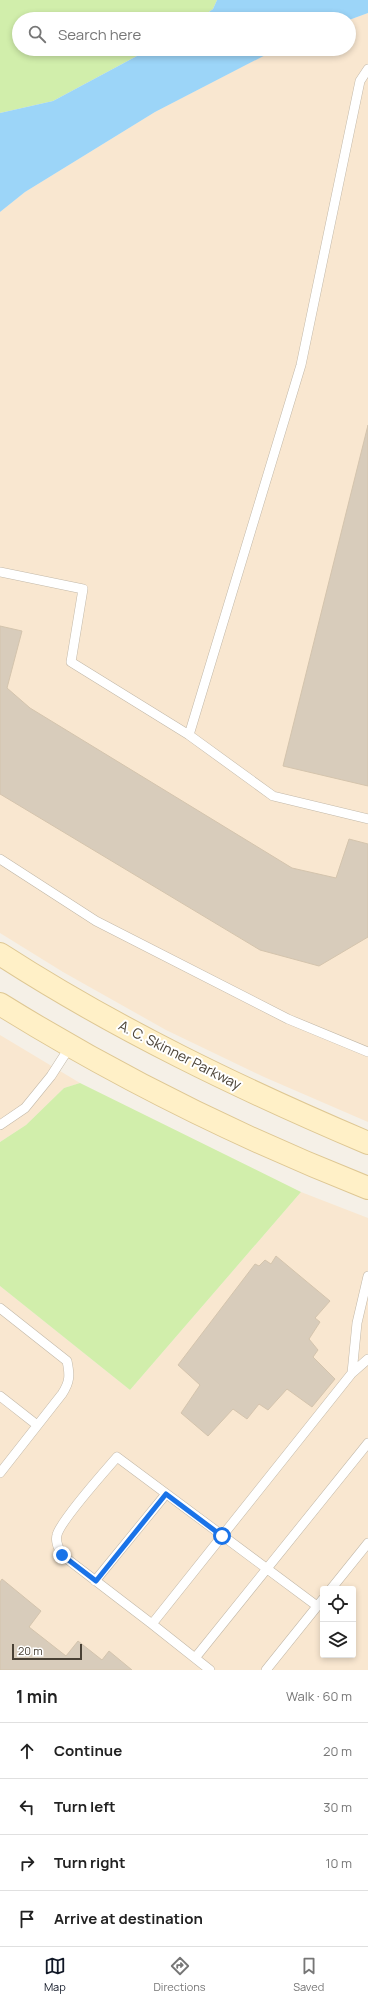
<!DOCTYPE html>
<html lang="en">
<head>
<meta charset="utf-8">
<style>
  body { margin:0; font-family:Manrope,sans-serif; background:#f6f6f6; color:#222 }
  .controls { position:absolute; right:12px; bottom:12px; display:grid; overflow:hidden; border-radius:4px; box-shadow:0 2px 6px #0003 }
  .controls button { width:36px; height:36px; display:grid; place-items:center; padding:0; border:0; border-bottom:1px solid #e0e0e0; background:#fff; color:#222; font:20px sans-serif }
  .scale { position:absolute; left:12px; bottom:10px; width:70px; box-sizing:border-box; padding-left:4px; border:2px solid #494135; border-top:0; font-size:11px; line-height:14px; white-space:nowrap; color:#494135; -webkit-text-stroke:3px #fff; paint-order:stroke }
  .stop { position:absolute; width:12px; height:12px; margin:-9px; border:3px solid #1a73e8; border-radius:50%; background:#fff }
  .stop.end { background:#1a73e8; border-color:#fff; box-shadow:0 1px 4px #0008 }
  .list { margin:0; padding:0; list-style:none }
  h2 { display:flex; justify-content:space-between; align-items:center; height:52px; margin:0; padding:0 16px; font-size:17px }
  h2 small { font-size:13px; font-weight:400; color:#767676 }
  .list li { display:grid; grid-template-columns:26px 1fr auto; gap:12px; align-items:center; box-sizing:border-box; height:56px; padding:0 16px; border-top:1px solid #e0e0e0 }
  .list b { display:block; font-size:15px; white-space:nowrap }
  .list em { font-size:13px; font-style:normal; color:#767676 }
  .icon { flex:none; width:22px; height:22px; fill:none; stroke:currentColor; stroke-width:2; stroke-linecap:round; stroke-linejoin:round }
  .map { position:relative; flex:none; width:368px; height:1670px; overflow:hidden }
  .search { position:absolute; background:#fff; box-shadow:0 2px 6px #0003; left:12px; right:12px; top:12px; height:44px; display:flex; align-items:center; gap:10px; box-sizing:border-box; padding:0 14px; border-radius:22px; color:#767676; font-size:15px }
  .sheet { height:276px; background:#fff }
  nav { display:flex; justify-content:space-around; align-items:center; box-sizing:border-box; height:56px; border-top:1px solid #e0e0e0; background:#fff; font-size:11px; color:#767676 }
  nav a { display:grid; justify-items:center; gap:2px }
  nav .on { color:#111827 }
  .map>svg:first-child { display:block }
  .commercial { fill:#f9e7d0; fill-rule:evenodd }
  .green { fill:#d1eeab }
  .water { fill:#9cd5f8 }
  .building { fill:#d8ccbb; stroke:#d4c4ad }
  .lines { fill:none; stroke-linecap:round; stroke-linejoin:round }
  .lane-casing { stroke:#c2b8a8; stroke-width:10 }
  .secondary-casing { stroke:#dec793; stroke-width:24 }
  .lane { stroke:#fff; stroke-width:9 }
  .secondary { stroke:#fff0c7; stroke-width:22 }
  .route { stroke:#1a73e8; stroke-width:5 }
  .labels { text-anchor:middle; stroke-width:4; stroke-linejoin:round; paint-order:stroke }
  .street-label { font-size:14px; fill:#494135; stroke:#fff }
</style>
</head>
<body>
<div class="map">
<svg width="368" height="1670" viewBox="0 0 368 1670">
  <rect width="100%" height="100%" fill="#f5f0e7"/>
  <path class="commercial" d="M 368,13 L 368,1122 L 264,1077 L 166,1030 L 63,972 L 0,933 L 0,212 L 25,192 L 155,112 L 276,49 L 349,49 L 349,20 Z
    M 0,1035 L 80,1083 L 64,1088 L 26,1125 L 0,1142 Z
    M 301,1192 L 368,1218 L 368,1670 L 0,1670 L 0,1286 L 130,1390 ZM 323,1589 L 353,1589 L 353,1655 L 323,1655 Z"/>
  <path class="green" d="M 0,0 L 217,0 L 213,9 L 199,19 L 19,19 L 19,49 L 150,49 L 53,101 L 0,113 Z
    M 80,1083 L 301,1192 L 130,1390 L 0,1286 L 0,1142 L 26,1125 L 64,1088 Z"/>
  <path class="water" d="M 217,0 L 368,0 L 368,13 L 349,20 L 349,19 L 199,19 L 213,9 Z
    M 150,49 L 277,49 L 155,112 L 25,192 L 0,212 L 0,113 L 53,101 Z"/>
  <path class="building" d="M 368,425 L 368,786 L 283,766 Z
    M 0,626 L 22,631 L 7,688 L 30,708 L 292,868 L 336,878 L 349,839 L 368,844 L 368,937 L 319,966 L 260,950 L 0,794 Z
    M 276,1256 L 330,1301 L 315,1318 L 320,1322 L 309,1339 L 318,1350 L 313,1357 L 335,1379 L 312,1407 L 287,1389 L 268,1410 L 259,1404 L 247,1419 L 233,1409 L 208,1436 L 181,1413 L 200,1385 L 178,1365 L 255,1264 L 259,1266 L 265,1260 L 271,1264 Z
    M 2,1579 L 41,1611 L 29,1627 L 66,1656 L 78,1641 L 102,1660 L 109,1651 L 132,1670 L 0,1670 L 0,1582 Z"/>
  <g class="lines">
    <g class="lane-casing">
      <path id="lane" d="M 0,572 L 83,589 L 71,662 L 189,735 L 301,365 L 360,81 L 368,69
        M 189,735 L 273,796 L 368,819
        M 0,859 L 96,921 L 288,1019 L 368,1052
        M 0,1125 L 25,1108 L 51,1076 L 71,1045
        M 0,1308 L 67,1361 C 70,1375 70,1382 62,1394 L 0,1473
        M 352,1373 L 357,1323 L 368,1276
        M 0,1396 L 37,1425
        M 95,1581 L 166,1494
        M 331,1589 L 368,1543
        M 152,1624 L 62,1555 C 59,1549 55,1542 57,1535 C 60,1521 105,1471 117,1457 L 317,1606
        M 195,1658 L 368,1443
        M 210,1670 L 152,1624 L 352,1373 L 368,1359
        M 266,1670 L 323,1599"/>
    </g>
    <g class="secondary-casing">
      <path id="secondary" d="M 0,954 C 116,1029 241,1089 368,1143
        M 0,1004 C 116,1076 241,1138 368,1188"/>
    </g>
    <use href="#lane" class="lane"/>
    <use href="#secondary" class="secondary"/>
  </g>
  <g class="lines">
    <path class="route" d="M 62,1555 L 96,1581 L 166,1494 L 222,1536"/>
  </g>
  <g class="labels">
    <g class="street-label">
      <text transform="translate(180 1055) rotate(27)" y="5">A. C. Skinner Parkway</text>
    </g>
  </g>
</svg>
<div class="controls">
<button><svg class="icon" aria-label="locate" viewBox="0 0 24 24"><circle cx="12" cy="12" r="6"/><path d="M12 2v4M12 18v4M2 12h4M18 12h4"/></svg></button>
<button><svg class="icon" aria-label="layers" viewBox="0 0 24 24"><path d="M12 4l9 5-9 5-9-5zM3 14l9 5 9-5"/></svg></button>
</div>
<div class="scale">20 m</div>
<div class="stop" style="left:222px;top:1536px"></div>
<div class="stop end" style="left:62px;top:1555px"></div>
<div class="search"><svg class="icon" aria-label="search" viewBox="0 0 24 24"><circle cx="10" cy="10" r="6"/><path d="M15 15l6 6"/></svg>Search here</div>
</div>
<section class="sheet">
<h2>1 min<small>Walk · 60 m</small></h2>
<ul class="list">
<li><svg class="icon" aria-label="ahead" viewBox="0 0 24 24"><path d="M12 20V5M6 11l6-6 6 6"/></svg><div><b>Continue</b></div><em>20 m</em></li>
<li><svg class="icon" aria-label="left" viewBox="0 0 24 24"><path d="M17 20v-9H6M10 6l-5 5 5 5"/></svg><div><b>Turn left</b></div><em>30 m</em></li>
<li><svg class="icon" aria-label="right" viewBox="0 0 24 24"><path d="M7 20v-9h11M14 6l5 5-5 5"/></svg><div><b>Turn right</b></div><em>10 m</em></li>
<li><svg class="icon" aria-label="arrive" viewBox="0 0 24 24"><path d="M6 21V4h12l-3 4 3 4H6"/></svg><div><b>Arrive at destination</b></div></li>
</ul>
</section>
<nav>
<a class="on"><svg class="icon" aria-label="map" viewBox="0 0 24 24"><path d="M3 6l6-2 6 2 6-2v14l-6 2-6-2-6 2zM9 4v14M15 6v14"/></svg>Map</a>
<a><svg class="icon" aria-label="directions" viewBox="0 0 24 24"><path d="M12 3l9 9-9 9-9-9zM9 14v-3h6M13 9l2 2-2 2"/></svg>Directions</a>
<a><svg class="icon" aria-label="saved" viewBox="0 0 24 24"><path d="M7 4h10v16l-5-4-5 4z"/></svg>Saved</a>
</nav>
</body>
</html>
